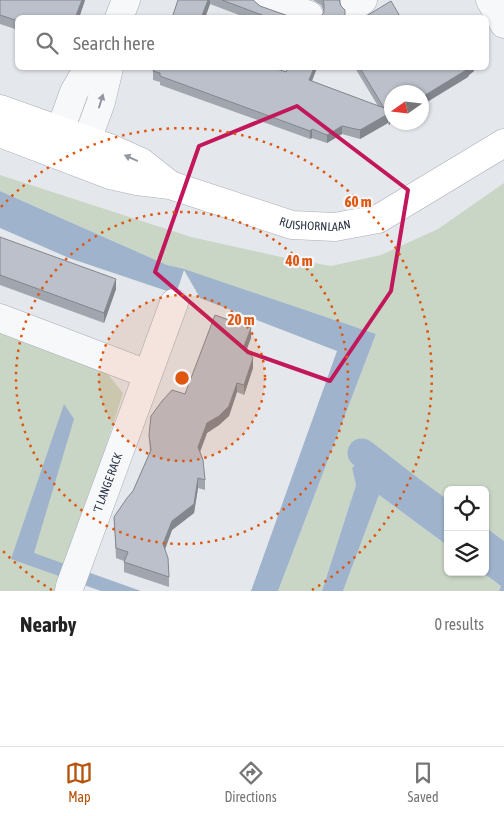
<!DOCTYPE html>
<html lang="en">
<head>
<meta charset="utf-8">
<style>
  body { margin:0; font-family:"Asap Condensed",sans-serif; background:#f2f2f2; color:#222 }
  .controls { position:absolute; right:15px; bottom:15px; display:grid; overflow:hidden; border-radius:8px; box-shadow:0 1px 4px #0004 }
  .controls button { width:45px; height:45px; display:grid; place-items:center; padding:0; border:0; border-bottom:1px solid #e0e0e0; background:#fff; color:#222; font:25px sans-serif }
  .compass { position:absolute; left:384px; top:85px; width:45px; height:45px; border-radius:50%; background:#fff; box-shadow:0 1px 4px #0004; rotate:256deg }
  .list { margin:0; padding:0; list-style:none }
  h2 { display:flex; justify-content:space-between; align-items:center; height:65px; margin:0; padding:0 20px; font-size:21px }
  h2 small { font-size:16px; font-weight:400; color:#767676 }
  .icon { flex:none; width:28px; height:28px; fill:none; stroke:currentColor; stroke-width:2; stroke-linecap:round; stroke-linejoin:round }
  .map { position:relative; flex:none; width:504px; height:591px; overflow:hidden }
  .search { position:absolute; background:#fff; box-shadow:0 1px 4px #0004; left:15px; right:15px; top:15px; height:55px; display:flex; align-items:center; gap:12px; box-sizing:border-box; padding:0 18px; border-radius:8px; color:#767676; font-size:19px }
  .sheet { height:155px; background:#fff }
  nav { display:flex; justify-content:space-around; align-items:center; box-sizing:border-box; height:70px; border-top:1px solid #e0e0e0; background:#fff; font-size:14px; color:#767676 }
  nav a { display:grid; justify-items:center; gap:2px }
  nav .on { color:#b45309 }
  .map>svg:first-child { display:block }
  .green { fill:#c9d6c5 }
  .water { fill:#9fb4cc }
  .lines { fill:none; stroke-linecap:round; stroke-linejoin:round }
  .canal { stroke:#9fb4cc; stroke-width:29 }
  .street-casing { stroke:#a9aeb7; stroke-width:29 }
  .secondary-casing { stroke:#a9aeb7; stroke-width:29 }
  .street { stroke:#f7f8fa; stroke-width:28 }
  .secondary { stroke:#fff; stroke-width:28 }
  .wall { fill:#a1a5ae }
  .shaded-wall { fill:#83868d }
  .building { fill:#bbc0ca; stroke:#83868d }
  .oneway { fill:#9196a0 }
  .oneway2 { fill:#959aa2 }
  .marked { fill:none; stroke:#c2185b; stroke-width:4; stroke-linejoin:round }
  .ring { fill:none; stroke:#df570f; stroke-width:2.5; stroke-dasharray:2.5 5 }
  .labels { text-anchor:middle; stroke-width:4.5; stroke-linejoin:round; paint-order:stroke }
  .street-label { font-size:12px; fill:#2b3445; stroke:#f4f6f9 }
  .centre { fill:#df570f; stroke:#f4f6f9; stroke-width:2.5 }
  .ring-label { font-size:15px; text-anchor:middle; font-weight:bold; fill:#df570f; stroke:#f4f6f9; stroke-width:4.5; stroke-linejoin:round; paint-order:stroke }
</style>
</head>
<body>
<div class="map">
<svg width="504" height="591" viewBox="0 0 504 591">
  <rect width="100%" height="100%" fill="#e4e7ec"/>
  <path class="green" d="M 0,175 L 191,237 L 281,257 L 331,266 L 381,255 L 438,229 L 504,183 L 504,541 L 485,527 L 485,490 L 448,490 L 448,500 L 374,446 L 352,468 L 356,485 L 322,591 L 278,591 L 376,334 L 167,265 L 0,191 Z
    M 0,331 L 106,372 L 123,393 L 60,591 L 0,591 Z
    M 379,495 L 448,546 L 448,572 L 482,572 L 501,586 L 499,591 L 343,591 Z"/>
  <path class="water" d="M 0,191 L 167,265 L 184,269 L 376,334 L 278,591 L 251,591 L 337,351 L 200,298 L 184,270 L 176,294 L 69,258 L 0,228 Z
    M 64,404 L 74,419 L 34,553 L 141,591 L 101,591 L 11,559 Z
    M 374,446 L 448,500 L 448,546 L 379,495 L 343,591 L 322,591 L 356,485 L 352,468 Z
    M 485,527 L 504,541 L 504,591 L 499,591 L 501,586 L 482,572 L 485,572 Z"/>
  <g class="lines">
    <path class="canal" d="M 362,453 L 448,520"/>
    <g class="street-casing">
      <g id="street">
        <path d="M 266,0 L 309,15"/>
        <path d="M 490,0 L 504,24"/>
        <path d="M 354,6 L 363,0"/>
        <path d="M 119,18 L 126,0"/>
        <path d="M 52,153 L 74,92 L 88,68"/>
        <path d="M 79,162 L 101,102 L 109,68"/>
        <path d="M 0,318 L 147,374"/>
        <path id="s1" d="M 69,591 L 70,586 L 174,303"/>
      </g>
    </g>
    <g class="secondary-casing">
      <g id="secondary">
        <path d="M 0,109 L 112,149 L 141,162 L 169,184"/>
        <path id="s2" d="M 0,133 L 110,175 L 137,181 L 170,185 L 292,225 L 335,227 L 378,219 L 504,143"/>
      </g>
    </g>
    <use href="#street" class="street"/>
    <use href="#secondary" class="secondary"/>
  </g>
  <path class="wall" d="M 0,0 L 85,0 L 79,18 L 18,18 L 18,30 L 0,24 Z
    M 178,0 L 253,0 L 260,6 L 294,18 L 247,18 L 210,4 L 205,18 L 172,18 Z
    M 313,0 L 340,0 L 340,2 L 345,18 L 324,12 L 321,5 Z
    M 355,68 L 474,68 L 474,71 L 469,75 L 468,77 L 422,105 L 422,92 L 389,125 L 388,123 L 360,139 L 342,134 L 327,143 L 312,138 L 310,139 L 160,85 L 160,82 L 153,80 L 153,71 L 312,81 L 378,106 Z
    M 0,237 L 116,289 L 104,323 L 0,285 Z
    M 251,338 L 247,349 L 253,368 L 244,395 L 237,392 L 229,416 L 219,425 L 207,433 L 200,452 L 205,480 L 205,490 L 198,488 L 194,513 L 172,530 L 165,550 L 169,577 L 169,587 L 124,572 L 124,561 L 116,558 L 114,517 L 133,491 L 150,452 L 149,435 L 185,394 Z"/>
  <path class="shaded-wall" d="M 82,0 L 85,0 L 79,18 L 75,18 Z
    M 208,0 L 210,0 L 210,4 L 205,18 L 201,18 Z
    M 314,68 L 317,68 L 309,89 L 309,80 Z
    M 468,68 L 474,68 L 474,71 L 469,75 L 468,77 L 422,105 L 422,97 Z
    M 388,114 L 388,123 L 360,139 L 360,130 Z
    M 392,114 L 392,122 L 389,125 L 389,116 Z
    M 342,126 L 342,134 L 327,143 L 327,135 Z
    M 312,129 L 312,138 L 310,139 L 310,131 Z
    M 116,279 L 116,289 L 104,323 L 104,313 Z
    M 251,328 L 251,338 L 244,356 L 244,346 Z
    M 253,358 L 253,368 L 244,395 L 244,385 Z
    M 237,383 L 237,392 L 229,416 L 219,425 L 207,433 L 198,457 L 198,447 L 207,423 Z
    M 198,478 L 198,488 L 194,513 L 172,530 L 163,554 L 163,544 L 172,521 Z"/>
  <path class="building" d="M 0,0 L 82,0 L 75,18 L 18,18 L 18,21 L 0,15 Z
    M 178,0 L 208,0 L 201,18 L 172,18 Z
    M 222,0 L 253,0 L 260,6 L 294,18 L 270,18 Z
    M 323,0 L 339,0 L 341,6 L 345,10 L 345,18 L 320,18 L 324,12 L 324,4 Z
    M 391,1 L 401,18 L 363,18 Z
    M 154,68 L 274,68 L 286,72 L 288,68 L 314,68 L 309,80 L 384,108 L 360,68 L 468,68 L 468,69 L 422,97 L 422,92 L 392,92 L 392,114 L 389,116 L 388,114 L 360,130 L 342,126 L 327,135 L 312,129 L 310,131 L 160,76 L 160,73 L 153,71 Z
    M 0,237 L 116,279 L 104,313 L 0,275 Z
    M 215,315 L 251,328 L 244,346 L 253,358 L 244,385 L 237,383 L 229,406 L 219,416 L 207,423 L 198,447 L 203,460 L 205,480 L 198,478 L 194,504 L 172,521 L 163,544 L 168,558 L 169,577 L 124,562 L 128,552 L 116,548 L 114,517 L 127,498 L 133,491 L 151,450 L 149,435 L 151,416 L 162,401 L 172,390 L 185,394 Z"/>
  <defs><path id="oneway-solid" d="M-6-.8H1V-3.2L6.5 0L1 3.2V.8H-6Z" transform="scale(1.25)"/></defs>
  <use class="oneway" href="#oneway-solid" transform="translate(101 101) rotate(-73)"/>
  <use class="oneway2" href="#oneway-solid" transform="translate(131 158) rotate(-156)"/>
  <path class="marked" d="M 297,106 L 408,190 L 391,291 L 330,381 L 248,352 L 155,272 L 199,146 Z"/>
  <circle cx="182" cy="378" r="83" fill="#df570f" fill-opacity=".12"/>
  <g class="ring">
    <circle cx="182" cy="378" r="83"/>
    <circle cx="182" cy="378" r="166"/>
    <path d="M52 590A249 249 0 0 1 1 549M1 207A249 249 0 1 1 312 590"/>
  </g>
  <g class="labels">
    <g class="street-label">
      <text dy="4" stroke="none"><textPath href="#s2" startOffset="330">RUISHORNLAAN</textPath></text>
      <text dy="4" stroke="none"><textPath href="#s1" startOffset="115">'T LANGE RACK</textPath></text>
    </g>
  </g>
  <circle cx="182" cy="378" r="8" class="centre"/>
  <g class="ring-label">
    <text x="358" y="207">60 m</text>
    <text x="299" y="266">40 m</text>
    <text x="241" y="325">20 m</text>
  </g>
</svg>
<div class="controls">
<button><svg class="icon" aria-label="locate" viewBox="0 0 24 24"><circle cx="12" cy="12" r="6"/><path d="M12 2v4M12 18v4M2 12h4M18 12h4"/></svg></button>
<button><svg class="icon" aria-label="layers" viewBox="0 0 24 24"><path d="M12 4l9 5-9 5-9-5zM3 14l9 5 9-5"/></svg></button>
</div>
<svg class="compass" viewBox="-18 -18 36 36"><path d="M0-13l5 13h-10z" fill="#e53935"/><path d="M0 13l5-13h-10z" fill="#767676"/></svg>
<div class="search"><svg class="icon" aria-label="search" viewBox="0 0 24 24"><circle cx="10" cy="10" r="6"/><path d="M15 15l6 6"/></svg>Search here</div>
</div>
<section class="sheet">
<h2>Nearby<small>0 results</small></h2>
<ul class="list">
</ul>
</section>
<nav>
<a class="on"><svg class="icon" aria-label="map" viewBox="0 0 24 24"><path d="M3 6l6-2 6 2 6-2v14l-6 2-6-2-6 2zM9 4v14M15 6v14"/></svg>Map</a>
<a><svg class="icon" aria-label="directions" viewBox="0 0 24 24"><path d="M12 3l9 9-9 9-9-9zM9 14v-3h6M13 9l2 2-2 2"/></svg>Directions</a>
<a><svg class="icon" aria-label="saved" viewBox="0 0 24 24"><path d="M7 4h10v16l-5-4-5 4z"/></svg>Saved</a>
</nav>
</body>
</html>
